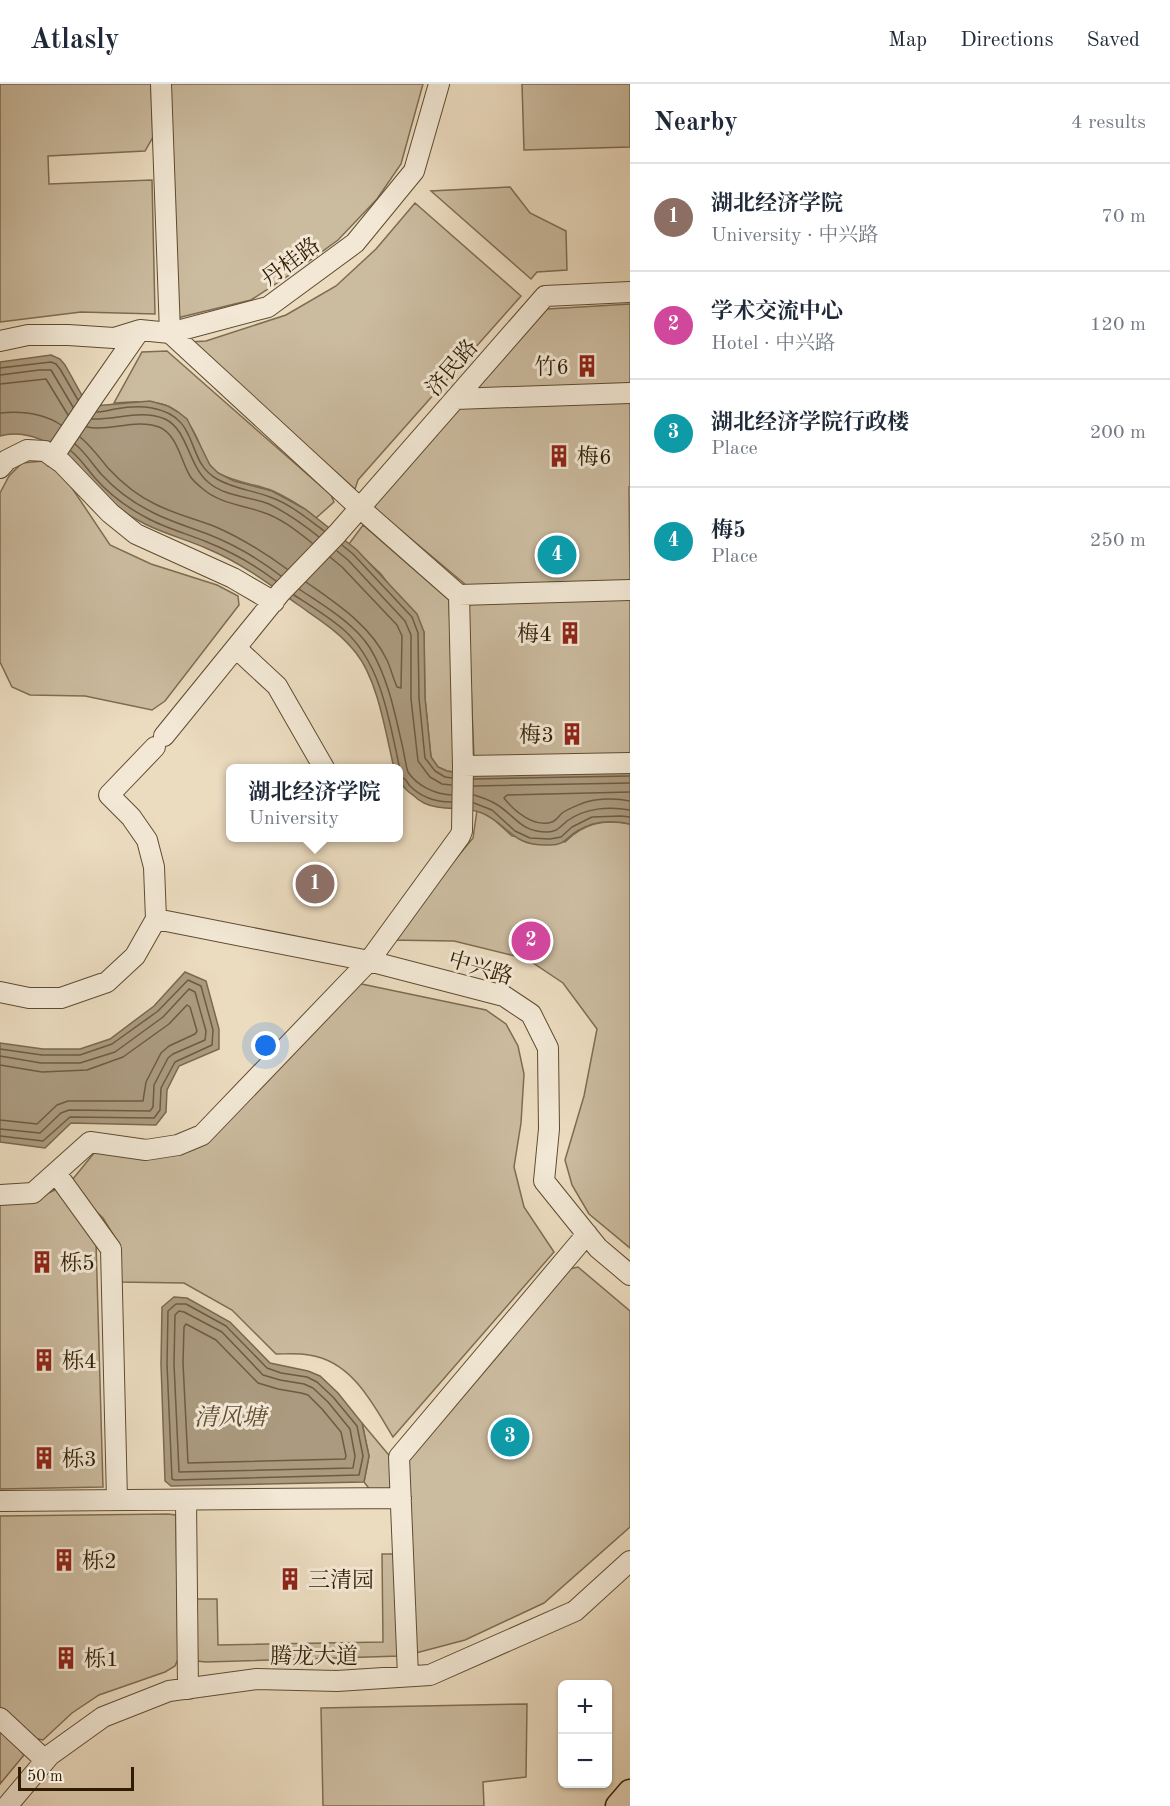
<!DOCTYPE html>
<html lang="en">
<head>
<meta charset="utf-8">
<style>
  body { margin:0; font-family:"Old Standard TT","Noto Serif SC",serif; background:#f6f6f7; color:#1f2937 }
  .controls { position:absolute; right:18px; bottom:18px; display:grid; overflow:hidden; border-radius:9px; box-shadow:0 2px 4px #0004 }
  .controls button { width:54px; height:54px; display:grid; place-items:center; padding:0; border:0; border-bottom:2px solid #e0e1e3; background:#fff; color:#1f2937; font:30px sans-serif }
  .scale { position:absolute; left:18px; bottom:15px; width:116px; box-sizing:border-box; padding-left:6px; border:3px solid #301c02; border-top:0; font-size:16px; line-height:21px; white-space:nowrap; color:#301c02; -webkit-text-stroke:4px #f2e8d5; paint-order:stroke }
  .you { position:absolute; left:266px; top:962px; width:21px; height:21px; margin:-15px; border:4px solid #fff; border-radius:50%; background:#1a73e8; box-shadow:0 0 0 9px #1a73e833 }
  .badge { display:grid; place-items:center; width:39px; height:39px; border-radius:50%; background:#1a73e8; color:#fff; font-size:20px; font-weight:700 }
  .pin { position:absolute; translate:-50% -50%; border:3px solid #fff; box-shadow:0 2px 6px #0006 }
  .popup { position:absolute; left:226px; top:680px; width:177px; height:78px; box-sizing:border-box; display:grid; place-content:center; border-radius:9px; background:#fff; filter:drop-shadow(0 2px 4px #0005); font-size:20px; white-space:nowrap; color:#747a83 }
  .popup b { font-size:22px; color:#1f2937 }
  .popup::after { content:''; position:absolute; left:50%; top:100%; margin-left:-12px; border:12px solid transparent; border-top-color:#fff }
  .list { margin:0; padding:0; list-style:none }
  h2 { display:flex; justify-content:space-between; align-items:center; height:78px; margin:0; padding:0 24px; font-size:26px }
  h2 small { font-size:20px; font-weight:400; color:#747a83 }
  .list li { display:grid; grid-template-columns:39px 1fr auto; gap:18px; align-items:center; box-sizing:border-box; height:108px; padding:0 24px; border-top:2px solid #e0e1e3 }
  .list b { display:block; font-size:22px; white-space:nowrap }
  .list p { margin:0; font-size:20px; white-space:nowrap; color:#747a83 }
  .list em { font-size:20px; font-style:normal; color:#747a83 }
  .map { position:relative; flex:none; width:630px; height:1722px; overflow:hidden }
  header { display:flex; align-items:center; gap:36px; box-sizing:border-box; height:84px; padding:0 30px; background:#fff; border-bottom:2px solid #e0e1e3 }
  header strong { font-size:28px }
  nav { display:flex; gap:33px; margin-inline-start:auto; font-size:21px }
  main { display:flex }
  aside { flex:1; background:#fff }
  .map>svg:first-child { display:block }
  .green { fill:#cbbb9f; stroke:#7e6c50; stroke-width:1.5 }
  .water { fill:#ab9a7f; stroke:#7a684d; stroke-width:1.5 }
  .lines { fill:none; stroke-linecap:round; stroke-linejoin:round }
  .shore { stroke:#6e5b40; stroke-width:1.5 }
  .minor-casing { stroke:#5f4c31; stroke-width:22 }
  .major-casing { stroke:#301c02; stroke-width:27 }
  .minor { stroke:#f2e8d5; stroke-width:20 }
  .major { stroke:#ebdbbf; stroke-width:24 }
  .labels { text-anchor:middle; stroke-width:6; stroke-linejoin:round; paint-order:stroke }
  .street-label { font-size:22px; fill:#301c02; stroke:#f2e8d5 }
  .poi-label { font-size:22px; fill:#301c02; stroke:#f2e8d5; text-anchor:start }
  .water-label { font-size:24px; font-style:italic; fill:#614e34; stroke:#f2e8d5 }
</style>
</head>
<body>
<header>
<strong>Atlasly</strong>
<nav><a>Map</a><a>Directions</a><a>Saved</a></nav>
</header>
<main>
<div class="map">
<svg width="630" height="1722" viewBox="0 0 630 1722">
  <rect width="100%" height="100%" fill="#ebdbbf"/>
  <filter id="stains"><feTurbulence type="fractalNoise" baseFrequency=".00333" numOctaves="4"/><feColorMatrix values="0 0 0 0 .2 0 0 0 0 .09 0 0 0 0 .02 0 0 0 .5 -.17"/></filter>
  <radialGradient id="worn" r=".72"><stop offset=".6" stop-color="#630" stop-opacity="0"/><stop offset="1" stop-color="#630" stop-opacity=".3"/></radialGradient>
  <path class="green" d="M 0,0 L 151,0 L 153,53 L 145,67 L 48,72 L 49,100 L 152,96 L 155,230 L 81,228 L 0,238 Z
    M 170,0 L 423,0 L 401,80 L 377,115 L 338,156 L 294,188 L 251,216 L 177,234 Z
    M 522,0 L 630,0 L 630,63 L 524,66 Z
    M 510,103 L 530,129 L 566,147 L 567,186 L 537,188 L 531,195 L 431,107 Z
    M 415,119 L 521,212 L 358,396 L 355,405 L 190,258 L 206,257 L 286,231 L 336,202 L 376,165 Z
    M 630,220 L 630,402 L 629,403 L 630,497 L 478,503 L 466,501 L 373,423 L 547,225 Z
    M 167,267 L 331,411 L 334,418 L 316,434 C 303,423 288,414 273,407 C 256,400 237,399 220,390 C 209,384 204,372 200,361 C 182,315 158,316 114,319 L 142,268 Z
    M 43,377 L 62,389 L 110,461 L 151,480 L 217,501 L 238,512 L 239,521 L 165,617 L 152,626 L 85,612 L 30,611 L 12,603 L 0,578 L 0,409 L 9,392 L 22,379 Z
    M 363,441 L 449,516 L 455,688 L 447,687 L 438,683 L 431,673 L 425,614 L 424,548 L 381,490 L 349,460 Z
    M 630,515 L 630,678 L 474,675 L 468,524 L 473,518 Z
    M 477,726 L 489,731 L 512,752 L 565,758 C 584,739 603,735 630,740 L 630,1164 L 589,1130 L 572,1101 L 565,1076 L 584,1012 L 597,945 L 563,899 L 527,875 L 454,857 L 389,856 L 473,754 Z
    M 352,898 L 486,926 L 506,940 L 518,962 L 524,990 L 521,1039 L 514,1083 L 524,1123 L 554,1168 L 393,1353 C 373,1320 352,1277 309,1271 C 298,1269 287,1270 276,1270 L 232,1226 L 184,1199 L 118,1198 L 119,1160 L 103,1134 L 68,1101 L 99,1063 L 205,1058 Z
    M 59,1104 L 96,1158 L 103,1403 L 0,1405 L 0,1118 L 34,1116 Z
    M 578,1183 L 630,1227 L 630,1443 L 544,1519 L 465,1556 L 412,1570 L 405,1376 L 569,1185 Z
    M 362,1339 L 393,1376 L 393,1400 L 389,1405 L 371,1407 L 364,1398 L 369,1372 Z
    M 168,1430 L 176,1431 L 178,1575 L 175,1582 L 165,1588 L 99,1611 L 72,1629 L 43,1656 L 28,1653 L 0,1627 L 0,1432 Z
    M 382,1470 L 397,1470 L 400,1572 L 206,1578 L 197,1577 L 197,1515 L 217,1515 L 218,1561 L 383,1558 Z
    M 527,1620 L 526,1693 L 483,1698 L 484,1722 L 323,1722 L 321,1624 Z
    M 0,1643 L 24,1671 L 0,1700 Z"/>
  <path class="water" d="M 51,271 L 60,275 L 65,281 L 84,315 L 94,322 L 150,317 L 168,322 L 178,328 L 187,335 L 210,381 L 218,389 L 234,397 L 272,407 L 305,425 L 357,466 L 417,530 L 424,548 L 425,614 L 431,673 L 438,683 L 447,687 L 459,689 L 630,686 L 630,740 C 612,736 593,737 577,747 C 566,754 565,761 550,761 C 511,763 510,741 482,729 C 464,721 442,728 424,719 C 420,717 416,714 413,711 C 402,704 399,697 399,684 L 394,684 C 386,651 378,596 356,569 C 340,548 318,535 297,520 C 268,499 241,479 208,465 C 188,456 165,450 145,440 C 125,430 105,415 91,399 C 85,392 81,383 74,377 C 56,359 25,345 0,352 L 0,278 Z
    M 185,888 L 206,897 L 219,945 L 219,965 L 179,982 L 167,1006 L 166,1028 L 156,1041 L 71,1039 L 45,1064 L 0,1058 L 0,959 L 43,965 L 80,965 L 110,955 L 154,922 Z
    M 174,1213 L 187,1214 L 230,1238 L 270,1279 L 308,1287 L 320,1292 L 338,1309 L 362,1339 L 369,1372 L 364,1398 L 171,1402 L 165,1397 L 161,1280 L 162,1223 Z"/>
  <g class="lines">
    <path class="shore" d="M 0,284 L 51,278 L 56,280 L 60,285 L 78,316
      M 0,291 L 39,286 L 51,286 L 73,323
      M 0,300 L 46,295 L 68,331
      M 97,328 C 104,328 109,326 115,325 C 126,323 141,322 152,324 C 202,333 184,377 217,395 C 234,405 252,406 270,413 C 290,420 307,434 324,447
      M 0,329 C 21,327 43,329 61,341
      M 92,335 C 116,336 141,325 165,335 C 188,346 188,381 208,398 C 225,413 249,412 269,420 C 287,429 303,440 319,453
      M 87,343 C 111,348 135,334 159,343 C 177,350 181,377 190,392 C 193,397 198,401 203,405 C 219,419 242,421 262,428 C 281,434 297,447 312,459
      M 80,353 C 91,362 99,373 108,384 C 121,398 138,412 155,420 C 174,430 196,435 216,443 C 241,454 265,469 287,485
      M 75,360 C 86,369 93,381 102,391 C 116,406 132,418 150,427 C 168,437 190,443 210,451 C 235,461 259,475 281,492
      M 71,367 C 81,375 87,385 95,394 C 109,410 128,424 147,434 C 165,444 188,450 207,458 C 232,468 255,481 276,497
      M 342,461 L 353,470 L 412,533 L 418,549 L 419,614 L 425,674 L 435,687 L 445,693 L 452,694
      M 337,467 L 348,476 L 405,537 L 411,551 L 411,615 L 418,677 L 430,693 L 442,700 L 451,701
      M 306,498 C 337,520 370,541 387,576 C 391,585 393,594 397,603 L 401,604 L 402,552 L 397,541 L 342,483 L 330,473
      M 299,505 C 324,522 354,539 370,564 C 387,592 394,625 401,656 C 403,662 406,684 408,688 C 417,702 435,710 451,711
      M 294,511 C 311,522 329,533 344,546 C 381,579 389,635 399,681 L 399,686
      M 399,693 C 406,694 406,697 410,702 C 421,713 436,718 451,718
      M 474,695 L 630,692
      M 474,702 L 630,699
      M 630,708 L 507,711 L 504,714 C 514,727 534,744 552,738 C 556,737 559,732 562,729 C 568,725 576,722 583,719 C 596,714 617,714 630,717
      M 474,711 C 481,713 489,716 496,720 C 516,732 520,748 547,748 C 557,748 560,743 567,737 C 585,724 609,722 630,726
      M 474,719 L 492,726 L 515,747 L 530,754 L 550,755 L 561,753 L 572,743 L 592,733 L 621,732 L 630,733
      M 0,965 L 42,971 L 80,971 L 112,960 L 158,927 L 188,896 L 201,902 L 213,946 L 212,961 L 175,978 L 161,1004 L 160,1026 L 154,1034 L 70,1033 L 43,1057 L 0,1052
      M 0,972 L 41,979 L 80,979 L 115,968 L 163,933 L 189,905 L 195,908 L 206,947 L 205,956 L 173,970 L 168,974 L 154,1001 L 153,1023 L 150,1027 L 69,1026 L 61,1029 L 40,1049 L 0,1045
      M 0,981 L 42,988 L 87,986 L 123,973 L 169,940 L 187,921 L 190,923 L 197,947 L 195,950 L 169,962 L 161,969 L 146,998 L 143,1017 L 68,1017 L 57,1021 L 37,1040 L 0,1036
      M 176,1220 L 186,1220 L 226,1242 L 267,1284 L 281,1289 L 307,1293 L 317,1298 L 333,1313 L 357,1342 L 363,1372 L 359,1391 L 175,1396 L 172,1395 L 167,1280 L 168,1227 Z
      M 179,1227 L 184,1228 L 222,1248 L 263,1291 L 280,1296 L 304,1300 L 313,1304 L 328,1318 L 350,1345 L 355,1372 L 353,1384 L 179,1388 L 174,1280 L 175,1231 Z
      M 186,1240 L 216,1256 L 258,1299 L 278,1305 L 301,1309 L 308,1311 L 322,1325 L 341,1348 L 346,1372 L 345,1375 L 188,1379 L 183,1279 L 184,1243 Z"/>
    <g class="minor-casing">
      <path id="minor" d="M 0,257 L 28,251 L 68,251 L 114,254 L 140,246 L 170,249 L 268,223 L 355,159 L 414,87 L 439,0
        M 455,315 L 630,309
        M 53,373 L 94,312 L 140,246
        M 0,384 L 7,376 L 27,366 L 45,367 L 62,379 L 110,429 L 136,450 L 233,494 L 274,518
        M 459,511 L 630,506
        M 236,564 L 277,602 L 324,684
        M 164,652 L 281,508 L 337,450 L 545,212 L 630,208
        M 463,682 L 630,679
        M 156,835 L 369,877 L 504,912 L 531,930 L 548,964 L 549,1045 L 544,1097 L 598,1164 L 630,1191
        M 0,908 L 29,914 L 61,914 L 107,898 L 135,872 L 156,835 L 154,783 L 147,756 L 131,733 L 109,711 L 155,663
        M 56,1089 L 111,1165 L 117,1416
        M 0,1111 L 33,1109 L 90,1058 L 146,1066 L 178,1061 L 202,1051 L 369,877 L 460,752 L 462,747 L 463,682 L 459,511 L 360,424 L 170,249 L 161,0
        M 186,1416 L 188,1605
        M 0,1417 L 401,1414
        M 408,1592 L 399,1373 L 587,1150
        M 0,1634 L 45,1676
        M 7,1722 L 50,1671 L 103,1633 L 169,1607 L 257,1595 L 337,1597 L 430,1591 L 575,1527 L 630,1477"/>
    </g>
    <g class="major-casing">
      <path id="major" d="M 618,1722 L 630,1708"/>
    </g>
    <use href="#minor" class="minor"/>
    <use href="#major" class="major"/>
  </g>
  <defs>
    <g id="building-bare" transform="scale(1.8)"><path d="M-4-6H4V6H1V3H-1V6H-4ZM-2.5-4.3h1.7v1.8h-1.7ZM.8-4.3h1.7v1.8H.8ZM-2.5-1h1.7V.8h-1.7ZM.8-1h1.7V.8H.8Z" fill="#8f2418" stroke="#f2e8d5" stroke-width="2.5" paint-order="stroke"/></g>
  </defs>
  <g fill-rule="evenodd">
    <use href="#building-bare" x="587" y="282"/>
    <use href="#building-bare" x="559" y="372"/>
    <use href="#building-bare" x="570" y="549"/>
    <use href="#building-bare" x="572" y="650"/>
    <use href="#building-bare" x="42" y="1178"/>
    <use href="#building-bare" x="44" y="1276"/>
    <use href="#building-bare" x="44" y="1374"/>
    <use href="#building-bare" x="64" y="1476"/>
    <use href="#building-bare" x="290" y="1495"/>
    <use href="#building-bare" x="66" y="1574"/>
  </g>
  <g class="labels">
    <g class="street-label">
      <text transform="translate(290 177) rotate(-36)" y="8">丹桂路</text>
      <text transform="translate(451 283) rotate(-49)" y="8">济民路</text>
      <text transform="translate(481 883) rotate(17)" y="8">中兴路</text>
      <text x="314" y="1579">腾龙大道</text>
    </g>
    <g class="poi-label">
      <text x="569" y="290" text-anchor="end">竹6</text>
      <text x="577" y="380">梅6</text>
      <text x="552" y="557" text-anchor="end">梅4</text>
      <text x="554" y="658" text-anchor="end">梅3</text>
      <text x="60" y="1186">栎5</text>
      <text x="62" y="1284">栎4</text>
      <text x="62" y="1382">栎3</text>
      <text x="82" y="1484">栎2</text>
      <text x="308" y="1503">三清园</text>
      <text x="84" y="1582">栎1</text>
    </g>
    <g class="water-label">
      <text x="230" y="1341">清风塘</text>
    </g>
  </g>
  <rect width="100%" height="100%" filter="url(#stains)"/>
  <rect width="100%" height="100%" fill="url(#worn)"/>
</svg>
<div class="controls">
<button>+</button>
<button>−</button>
</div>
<div class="scale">50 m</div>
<div class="you"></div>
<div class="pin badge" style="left:315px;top:800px;background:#8d6e63">1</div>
<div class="popup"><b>湖北经济学院</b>University</div>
<div class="pin badge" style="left:531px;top:857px;background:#d1479c">2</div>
<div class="pin badge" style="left:510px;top:1353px;background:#0f9aa8">3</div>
<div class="pin badge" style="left:557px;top:471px;background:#0f9aa8">4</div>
</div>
<aside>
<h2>Nearby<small>4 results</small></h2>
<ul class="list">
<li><span class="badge" style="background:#8d6e63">1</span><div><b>湖北经济学院</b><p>University · 中兴路</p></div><em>70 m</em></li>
<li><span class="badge" style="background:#d1479c">2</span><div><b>学术交流中心</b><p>Hotel · 中兴路</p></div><em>120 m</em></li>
<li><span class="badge" style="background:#0f9aa8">3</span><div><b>湖北经济学院行政楼</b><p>Place</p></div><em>200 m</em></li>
<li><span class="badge" style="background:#0f9aa8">4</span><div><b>梅5</b><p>Place</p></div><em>250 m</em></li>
</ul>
</aside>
</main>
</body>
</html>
